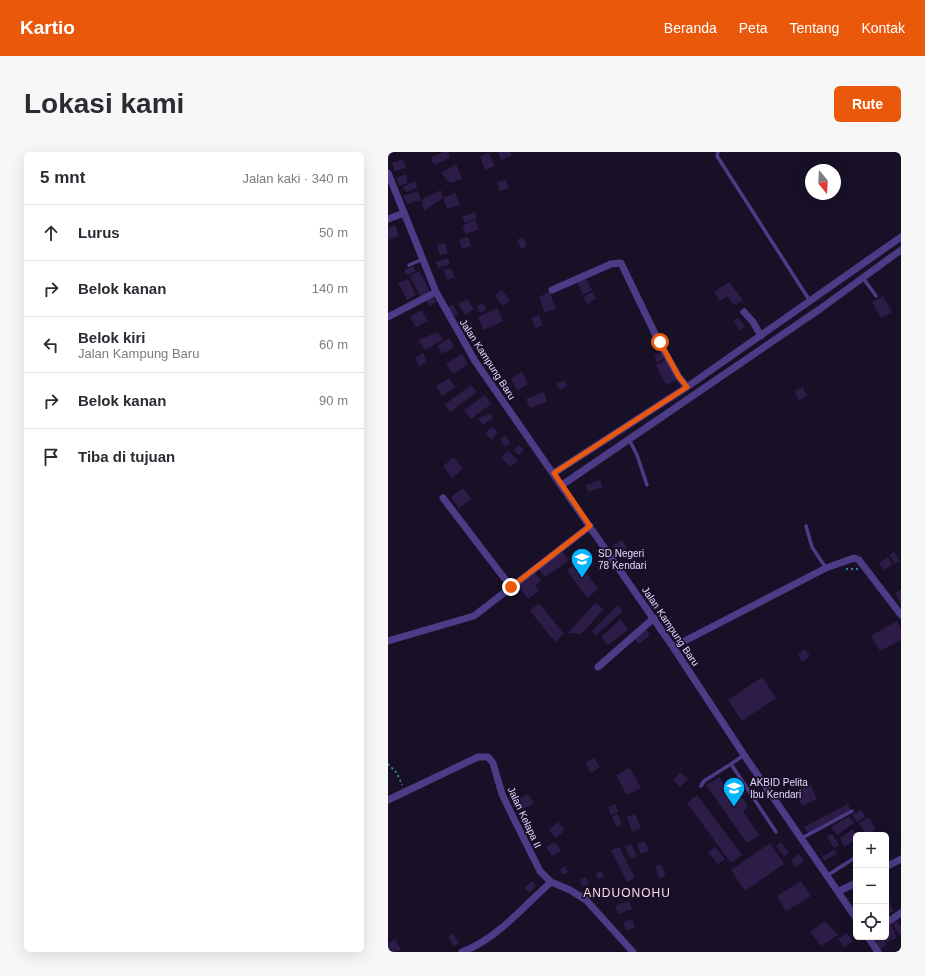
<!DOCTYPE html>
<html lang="id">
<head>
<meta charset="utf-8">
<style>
  body { margin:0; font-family:Arial,sans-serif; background:#f7f7f7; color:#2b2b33 }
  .controls { position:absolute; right:12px; bottom:12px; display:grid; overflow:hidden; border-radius:6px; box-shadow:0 4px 16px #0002 }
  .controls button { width:36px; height:36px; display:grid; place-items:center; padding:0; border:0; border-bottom:1px solid #e1e1e2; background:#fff; color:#2b2b33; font:20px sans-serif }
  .compass { position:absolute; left:417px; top:12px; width:36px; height:36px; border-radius:50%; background:#fff; box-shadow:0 4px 16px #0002; rotate:162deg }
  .stop { position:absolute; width:12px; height:12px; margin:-9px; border:3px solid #ea580c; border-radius:50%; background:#fff }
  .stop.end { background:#ea580c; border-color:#fff; box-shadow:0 1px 4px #0008 }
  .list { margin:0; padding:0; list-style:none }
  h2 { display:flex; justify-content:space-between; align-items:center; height:52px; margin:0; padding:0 16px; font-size:17px }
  h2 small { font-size:13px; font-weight:400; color:#7c7c81 }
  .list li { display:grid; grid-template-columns:26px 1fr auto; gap:12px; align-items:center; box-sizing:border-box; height:56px; padding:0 16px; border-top:1px solid #e1e1e2 }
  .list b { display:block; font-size:15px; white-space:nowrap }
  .list p { margin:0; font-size:13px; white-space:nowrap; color:#7c7c81 }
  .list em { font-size:13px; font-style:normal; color:#7c7c81 }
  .icon { flex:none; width:22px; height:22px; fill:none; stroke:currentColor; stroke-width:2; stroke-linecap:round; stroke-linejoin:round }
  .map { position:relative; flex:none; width:513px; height:800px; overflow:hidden; border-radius:6px }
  header { display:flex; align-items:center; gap:24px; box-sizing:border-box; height:56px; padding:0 20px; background:#ea580c; color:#fff }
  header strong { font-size:19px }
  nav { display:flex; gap:22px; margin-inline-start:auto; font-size:14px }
  .intro { display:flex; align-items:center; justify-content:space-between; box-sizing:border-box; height:96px; padding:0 24px }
  h1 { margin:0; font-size:28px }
  .button { padding:10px 18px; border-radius:6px; background:#ea580c; color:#fff; font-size:14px; font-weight:700 }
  main { display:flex; gap:24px; padding:0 24px }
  aside { flex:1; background:#fff; border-radius:6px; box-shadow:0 4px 16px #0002 }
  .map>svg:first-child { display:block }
  .building { fill:#2d1c48 }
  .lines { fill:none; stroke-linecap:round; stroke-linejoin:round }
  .path { stroke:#30a8b9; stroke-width:1.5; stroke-dasharray:2 3; stroke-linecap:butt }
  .lane { stroke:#4c3b86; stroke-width:3.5 }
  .street { stroke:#4c3b86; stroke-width:7 }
  .route { stroke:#ea580c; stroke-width:5 }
  .labels { text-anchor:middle; stroke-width:3.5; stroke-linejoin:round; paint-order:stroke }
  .street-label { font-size:10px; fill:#e2d6ff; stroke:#181027 }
  .poi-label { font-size:10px; fill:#e2d6ff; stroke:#181027; text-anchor:start }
  .quarter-label { font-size:12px; letter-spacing:1px; fill:#ffd8e9; stroke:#181027 }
</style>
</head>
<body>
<header>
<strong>Kartio</strong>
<nav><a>Beranda</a><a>Peta</a><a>Tentang</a><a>Kontak</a></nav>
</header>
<div class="intro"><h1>Lokasi kami</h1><a class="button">Rute</a></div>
<main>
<aside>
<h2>5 mnt<small>Jalan kaki · 340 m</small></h2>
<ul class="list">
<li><svg class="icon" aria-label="ahead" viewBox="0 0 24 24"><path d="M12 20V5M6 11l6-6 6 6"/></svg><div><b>Lurus</b></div><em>50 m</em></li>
<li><svg class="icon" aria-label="right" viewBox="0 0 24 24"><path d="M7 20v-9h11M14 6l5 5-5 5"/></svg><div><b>Belok kanan</b></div><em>140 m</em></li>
<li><svg class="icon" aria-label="left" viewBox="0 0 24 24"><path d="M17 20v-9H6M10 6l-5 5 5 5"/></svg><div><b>Belok kiri</b><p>Jalan Kampung Baru</p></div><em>60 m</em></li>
<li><svg class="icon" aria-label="right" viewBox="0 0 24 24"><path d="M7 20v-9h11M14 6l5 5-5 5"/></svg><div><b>Belok kanan</b></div><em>90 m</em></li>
<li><svg class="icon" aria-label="arrive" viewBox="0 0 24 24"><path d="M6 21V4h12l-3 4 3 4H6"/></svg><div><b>Tiba di tujuan</b></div></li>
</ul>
</aside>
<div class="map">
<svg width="513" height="800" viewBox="0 0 513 800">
  <rect width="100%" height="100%" fill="#181027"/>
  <path class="building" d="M 56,0 L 60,0 L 62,6 L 46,13 L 43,5 Z
    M 110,0 L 122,0 L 123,4 L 113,8 Z
    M 101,1 L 107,14 L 97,18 L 92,4 Z
    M 15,7 L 18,16 L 7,19 L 4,11 Z
    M 68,12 L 74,27 L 62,31 L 53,21 Z
    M 18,22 L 20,31 L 11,34 L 8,26 Z
    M 118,28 L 121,36 L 112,39 L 109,30 Z
    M 27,29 L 29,36 L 18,40 L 15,35 Z
    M 53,38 L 55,46 L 36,59 L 33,48 Z
    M 30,39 L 33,48 L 19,52 L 15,44 Z
    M 67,41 L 72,52 L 59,57 L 55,46 Z
    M 87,60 L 89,66 L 77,71 L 74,65 Z
    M 87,68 L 91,77 L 78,82 L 74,74 Z
    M 7,73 L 11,84 L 0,88 L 0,76 Z
    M 80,85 L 83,94 L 74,97 L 71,88 Z
    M 135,85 L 139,94 L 133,97 L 129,88 Z
    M 57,91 L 60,101 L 52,103 L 49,93 Z
    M 60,106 L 62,112 L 50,116 L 48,110 Z
    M 25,114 L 28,119 L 19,123 L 16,118 Z
    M 63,116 L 67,125 L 59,128 L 56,118 Z
    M 31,119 L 42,139 L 32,144 L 22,124 Z
    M 197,125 L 204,138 L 195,143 L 189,130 Z
    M 20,127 L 28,143 L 19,148 L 10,131 Z
    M 341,130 L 355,148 L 346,153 L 339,144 L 332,149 L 326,140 Z
    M 113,138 L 122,148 L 115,154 L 107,144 Z
    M 161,140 L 168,156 L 157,161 L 151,145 Z
    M 205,140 L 208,147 L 199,152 L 195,145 Z
    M 45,144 L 48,150 L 41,154 L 38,148 Z
    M 495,144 L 504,160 L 493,166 L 484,150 Z
    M 79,147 L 86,157 L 77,163 L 70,152 Z
    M 95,151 L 99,158 L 92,161 L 88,154 Z
    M 65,153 L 70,162 L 66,164 L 60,155 Z
    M 109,156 L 115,169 L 96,178 L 90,165 Z
    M 34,158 L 40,169 L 28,175 L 22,165 Z
    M 151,163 L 155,173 L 148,176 L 143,166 Z
    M 350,166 L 357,175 L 352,179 L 345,168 Z
    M 50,180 L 55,188 L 37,198 L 30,188 Z
    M 61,186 L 66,195 L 54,202 L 49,194 Z
    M 275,200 L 278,205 L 269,210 L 266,204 Z
    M 35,201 L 39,210 L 31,214 L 27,206 Z
    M 74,202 L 80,212 L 65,222 L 58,212 Z
    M 279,207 L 289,227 L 278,233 L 268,213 Z
    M 134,220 L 140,232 L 129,238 L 123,226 Z
    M 61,226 L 67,235 L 54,244 L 48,234 Z
    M 176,228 L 179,234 L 172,238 L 168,232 Z
    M 83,233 L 89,240 L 62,260 L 56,253 Z
    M 415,235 L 419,244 L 411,248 L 406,239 Z
    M 156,240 L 159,250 L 142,256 L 138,247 Z
    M 97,243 L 103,252 L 83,267 L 76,258 Z
    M 102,261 L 105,266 L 95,273 L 90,267 Z
    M 104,275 L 110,280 L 103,288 L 97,281 Z
    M 116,283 L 123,291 L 118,295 L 112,288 Z
    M 131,293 L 136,298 L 131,303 L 126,298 Z
    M 121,299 L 130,309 L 122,315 L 113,305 Z
    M 66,305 L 75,317 L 64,326 L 55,314 Z
    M 212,328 L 215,335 L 200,340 L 198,333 Z
    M 75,336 L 83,347 L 71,356 L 63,345 Z
    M 234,388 L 239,396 L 229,402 L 224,394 Z
    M 174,399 L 181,408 L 157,425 L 150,416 Z
    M 506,400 L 512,409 L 507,412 L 501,403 Z
    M 500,405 L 505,412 L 496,418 L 491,411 Z
    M 190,409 L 210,437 L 199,446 L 179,418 Z
    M 146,419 L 153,429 L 147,433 L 151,439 L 140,447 L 128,432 Z
    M 513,438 L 513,452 L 507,441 Z
    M 151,451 L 176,482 L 167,490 L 142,459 Z
    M 207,451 L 216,457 L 193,482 L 180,481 Z
    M 230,453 L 235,459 L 207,484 L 204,479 Z
    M 233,467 L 240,478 L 220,493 L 213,485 Z
    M 509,469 L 513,477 L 513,488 L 492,499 L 483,484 Z
    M 257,476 L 262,483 L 251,492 L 246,486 Z
    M 417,497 L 422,504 L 414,510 L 410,503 Z
    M 374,525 L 388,546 L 354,569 L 340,548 Z
    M 206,606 L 212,615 L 203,621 L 197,611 Z
    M 242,616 L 253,636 L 239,643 L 228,623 Z
    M 292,620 L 300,627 L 292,635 L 285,628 Z
    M 331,625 L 348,648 L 355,646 L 360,654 L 355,659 L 371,683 L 359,691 L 318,633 Z
    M 422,632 L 429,647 L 414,654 L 407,639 Z
    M 140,642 L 146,651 L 135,657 L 130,647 Z
    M 309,643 L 354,703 L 343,711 L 299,651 Z
    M 227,652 L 230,660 L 223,663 L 220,655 Z
    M 460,652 L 462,658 L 420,681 L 416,675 Z
    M 473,658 L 477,665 L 469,670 L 464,663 Z
    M 230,662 L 234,673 L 228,675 L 224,664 Z
    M 247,662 L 253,676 L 244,680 L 239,665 Z
    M 461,664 L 466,671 L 449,683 L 443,675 Z
    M 481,665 L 488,677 L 478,683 L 471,671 Z
    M 170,670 L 177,678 L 168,686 L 161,678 Z
    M 465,677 L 468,683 L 468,688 L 456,695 L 452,686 Z
    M 444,682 L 451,693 L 446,696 L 439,685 Z
    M 257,689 L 261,699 L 253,702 L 249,692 Z
    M 167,690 L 173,699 L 164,704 L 158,695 Z
    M 393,690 L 401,701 L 396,704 L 388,694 Z
    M 382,691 L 396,712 L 357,739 L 343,718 Z
    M 243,692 L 249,704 L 243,707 L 237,695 Z
    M 231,695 L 247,726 L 239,730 L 223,698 Z
    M 327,695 L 337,707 L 330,712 L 320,700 Z
    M 446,697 L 449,701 L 436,709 L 434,705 Z
    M 411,702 L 416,709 L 408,715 L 403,708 Z
    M 273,712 L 278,724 L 271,727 L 267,714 Z
    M 177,714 L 180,720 L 175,723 L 172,717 Z
    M 213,719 L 216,725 L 210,727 L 207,721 Z
    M 198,725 L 201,732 L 194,735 L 192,728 Z
    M 144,729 L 148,734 L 141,741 L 136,736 Z
    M 413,729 L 423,744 L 398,759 L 389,744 Z
    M 241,749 L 244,757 L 230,762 L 227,754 Z
    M 502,753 L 506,759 L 500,762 L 498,755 Z
    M 244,767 L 247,776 L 238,779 L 235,770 Z
    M 437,769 L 450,783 L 433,794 L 422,780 Z
    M 509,769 L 513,775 L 513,782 L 511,783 L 505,772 Z
    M 503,772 L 509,786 L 499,790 L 497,785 L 498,774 Z
    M 65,781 L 71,791 L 66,794 L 60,785 Z
    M 458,781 L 465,789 L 456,795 L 450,787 Z
    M 486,785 L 495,785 L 499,793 L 492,797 Z
    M 7,787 L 13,798 L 2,800 L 0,791 Z"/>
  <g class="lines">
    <path class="path" d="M 458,417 L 470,417
      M 0,612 L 9,621 L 14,633"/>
    <path class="lane" d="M 330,0 L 329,4 L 422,149
      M 21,113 L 35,107
      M 475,126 L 488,144
      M 241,287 L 249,303 L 259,333
      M 418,374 L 424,395 L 438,416
      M 356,603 L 343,612 L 388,680
      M 313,634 L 316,629 L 343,612
      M 414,686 L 464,659
      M 440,723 L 468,705"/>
    <path class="street" d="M 0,21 L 48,140 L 87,209 L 285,495 L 356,603 L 468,766
      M 0,67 L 16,61
      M 164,138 L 223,112 L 233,111 L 271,190 L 291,225 L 299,235
      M 356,160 L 365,170 L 373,184
      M 0,165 L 48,140
      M 166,321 L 299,235 L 513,85
      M 174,333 L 432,157 L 513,98
      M 55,346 L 123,435
      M 0,489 L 86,464 L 202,374
      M 285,495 L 438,416 L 466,406 L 471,408 L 513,463
      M 210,515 L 266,466
      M 0,648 L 90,605 L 100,605 L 105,611 L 114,642 L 123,661 L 152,719 L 163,730 L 182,738 L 198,748 L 245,800
      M 498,715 L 513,707
      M 451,739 L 468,731
      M 498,771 L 513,761
      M 480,785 L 490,800
      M 74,800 C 109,787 136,754 163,730"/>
  </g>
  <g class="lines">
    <path class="route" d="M 123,435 L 202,374 L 166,321 L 299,235 L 291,225 L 272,190"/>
  </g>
  <defs>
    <g id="school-pin" transform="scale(1.15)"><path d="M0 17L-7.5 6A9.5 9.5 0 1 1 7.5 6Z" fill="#03b6fe" stroke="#181027"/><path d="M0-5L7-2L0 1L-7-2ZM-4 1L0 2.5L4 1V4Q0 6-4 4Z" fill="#fff"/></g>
    <g id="university-pin" transform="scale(1.15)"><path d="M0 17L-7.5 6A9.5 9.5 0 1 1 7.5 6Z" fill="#03b6fe" stroke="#181027"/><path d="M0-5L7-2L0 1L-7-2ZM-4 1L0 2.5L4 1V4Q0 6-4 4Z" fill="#fff"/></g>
  </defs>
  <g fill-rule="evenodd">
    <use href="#school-pin" x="194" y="407"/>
    <use href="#university-pin" x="346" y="636"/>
  </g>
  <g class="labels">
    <g class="street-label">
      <text transform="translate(100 207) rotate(57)" y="4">Jalan Kampung Baru</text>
      <text transform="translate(283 474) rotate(56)" y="4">Jalan Kampung Baru</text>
      <text transform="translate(137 665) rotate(65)" y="4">Jalan Kelapa II</text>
    </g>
    <g class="poi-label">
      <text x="210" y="405">SD Negeri<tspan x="210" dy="12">78 Kendari</tspan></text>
      <text x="362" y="634">AKBID Pelita<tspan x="362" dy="12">Ibu Kendari</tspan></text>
    </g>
    <g class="quarter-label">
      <text x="239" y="745">ANDUONOHU</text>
    </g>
  </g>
</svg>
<div class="controls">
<button>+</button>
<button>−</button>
<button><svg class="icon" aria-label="locate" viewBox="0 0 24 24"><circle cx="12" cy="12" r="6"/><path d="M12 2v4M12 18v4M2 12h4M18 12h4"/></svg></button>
</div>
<svg class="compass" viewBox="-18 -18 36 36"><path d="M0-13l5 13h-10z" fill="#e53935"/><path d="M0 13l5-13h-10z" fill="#7c7c81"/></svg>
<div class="stop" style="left:272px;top:190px"></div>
<div class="stop end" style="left:123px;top:435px"></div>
</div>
</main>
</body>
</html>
